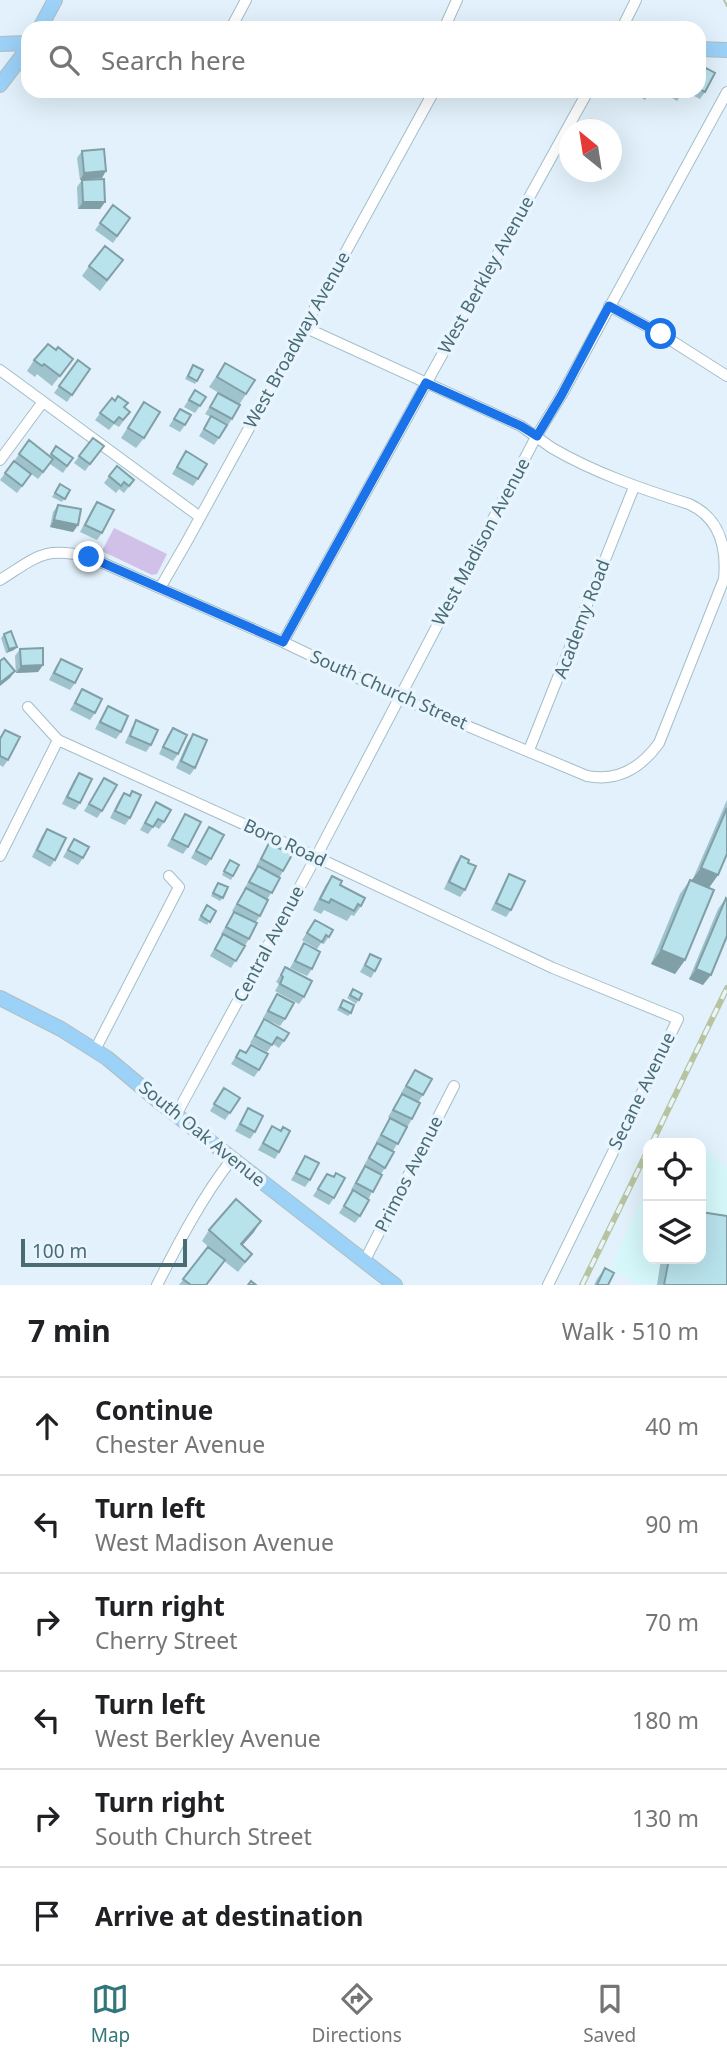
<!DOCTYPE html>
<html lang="en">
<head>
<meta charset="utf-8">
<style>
  body { margin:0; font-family:"Noto Sans",sans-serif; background:#f2f2f2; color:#202124 }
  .controls { position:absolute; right:21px; bottom:21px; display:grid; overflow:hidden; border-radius:14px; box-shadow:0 7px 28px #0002 }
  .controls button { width:63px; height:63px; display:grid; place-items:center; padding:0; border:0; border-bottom:2px solid #e0e0e0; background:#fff; color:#202124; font:35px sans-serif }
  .compass { position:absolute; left:559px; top:119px; width:63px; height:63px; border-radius:50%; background:#fff; box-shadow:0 7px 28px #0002; rotate:330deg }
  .scale { position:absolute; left:21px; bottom:18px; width:166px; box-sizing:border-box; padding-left:7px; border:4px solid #496b72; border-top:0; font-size:19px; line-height:24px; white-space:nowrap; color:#496b72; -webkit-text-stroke:5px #e8f5fe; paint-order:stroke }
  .stop { position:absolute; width:21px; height:21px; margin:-16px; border:5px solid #1a73e8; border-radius:50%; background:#fff }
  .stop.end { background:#1a73e8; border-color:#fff; box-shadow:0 2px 7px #0008 }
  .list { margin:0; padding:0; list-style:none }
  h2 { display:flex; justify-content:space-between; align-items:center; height:91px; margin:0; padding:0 28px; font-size:30px }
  h2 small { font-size:23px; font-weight:400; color:#757577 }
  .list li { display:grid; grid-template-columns:46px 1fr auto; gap:21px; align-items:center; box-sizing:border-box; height:98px; padding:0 28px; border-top:2px solid #e0e0e0 }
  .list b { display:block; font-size:26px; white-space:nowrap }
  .list p { margin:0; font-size:23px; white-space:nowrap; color:#757577 }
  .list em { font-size:23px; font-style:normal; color:#757577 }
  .icon { flex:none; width:38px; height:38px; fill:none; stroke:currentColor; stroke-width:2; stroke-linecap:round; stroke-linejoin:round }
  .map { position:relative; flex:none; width:727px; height:1285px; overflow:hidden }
  .search { position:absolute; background:#fff; box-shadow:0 7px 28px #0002; left:21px; right:21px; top:21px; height:77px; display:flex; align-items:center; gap:18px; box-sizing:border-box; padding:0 24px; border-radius:21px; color:#757577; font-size:26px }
  .sheet { height:679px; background:#fff }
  nav { display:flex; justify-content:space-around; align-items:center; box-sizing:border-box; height:98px; border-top:2px solid #e0e0e0; background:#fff; font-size:19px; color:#757577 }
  nav a { display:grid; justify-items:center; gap:4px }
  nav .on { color:#337679 }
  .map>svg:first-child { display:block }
  .commercial { fill:#d6f8fb }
  .green { fill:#d1c1e8 }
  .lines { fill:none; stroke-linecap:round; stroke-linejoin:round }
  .minor-casing { stroke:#a4bec7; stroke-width:12 }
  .major-casing { stroke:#afbec1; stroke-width:16 }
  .minor { stroke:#fff; stroke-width:10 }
  .major { stroke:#9cd1f8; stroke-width:14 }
  .tram { stroke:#b8c4a1; stroke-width:2 }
  .rail-casing { stroke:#b8c4a1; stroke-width:6 }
  .rail { stroke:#e8f5fe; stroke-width:3.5; stroke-dasharray:10; stroke-linecap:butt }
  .wall { fill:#9ec3cc }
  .shaded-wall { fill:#819fa6 }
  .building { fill:#b8e3ed; stroke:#819fa6; stroke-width:2 }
  .route { stroke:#1a73e8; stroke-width:9 }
  .labels { text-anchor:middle; stroke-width:7; stroke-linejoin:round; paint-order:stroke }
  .street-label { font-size:18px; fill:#496b72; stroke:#e8f5fe }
</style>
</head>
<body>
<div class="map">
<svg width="727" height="1285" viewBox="0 0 727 1285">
  <rect width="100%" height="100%" fill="#e2f1fb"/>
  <path class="commercial" d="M 701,1146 L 727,1168 L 727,1285 L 640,1285 L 611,1268 L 648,1186 L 648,1259 L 701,1259 Z"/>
  <path class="green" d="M 114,528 L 167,554 L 157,574 L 152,575 L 102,551 Z"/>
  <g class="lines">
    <g class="minor-casing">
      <path id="minor" d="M 231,28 L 246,0
        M 447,28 L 447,22 L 457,0
        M 622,28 L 636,0
        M 609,306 L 661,334 L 727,376
        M 0,370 L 200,517
        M 0,460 L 42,403
        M 0,580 C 37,557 43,546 89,557 L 283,642 L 398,697 L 587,776 C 618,782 641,768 659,743 L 724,579 C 727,548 720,518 689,504 C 642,489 595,473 552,448 C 542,441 531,433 521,426 L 304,327
        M 160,588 L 186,543 L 434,91
        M 283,642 L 588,91
        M 28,707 L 58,740 L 316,857 L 553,968 L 678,1019 L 548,1285
        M 529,750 L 634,487
        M 0,856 L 58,740
        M 95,1050 L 179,887 L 169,876
        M 176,1115 L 316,857 L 536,437 L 561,396 L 727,92
        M 364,1262 L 454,1086
        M 157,1285 C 179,1242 202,1197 232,1159"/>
    </g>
    <g class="major-casing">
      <path id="major" d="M 40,28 L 55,0
        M 0,44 L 28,43
        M 699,49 L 727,50
        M 0,85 L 28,48
        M 0,998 L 61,1029 L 107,1058 L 162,1104 L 395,1285"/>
    </g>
    <use href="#minor" class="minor"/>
    <use href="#major" class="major"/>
    <path class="tram" d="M 724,0 L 727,6"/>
    <g class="rail-casing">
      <path id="rail" d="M 652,1143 L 727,988
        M 582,1285 L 648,1150"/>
    </g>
    <use href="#rail" class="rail"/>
  </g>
  <path class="wall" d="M 706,68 L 705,92 L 700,99 L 690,94 L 692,91 L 699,91 L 699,78 Z
    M 631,91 L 651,91 L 645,100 Z
    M 661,91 L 683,91 L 677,101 Z
    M 82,151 L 102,178 L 80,180 L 77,158 Z
    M 82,180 L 105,202 L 100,209 L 78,209 L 77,187 Z
    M 113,205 L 130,218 L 113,243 L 95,230 Z
    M 89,266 L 116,270 L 100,291 L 82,276 Z
    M 56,350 L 73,359 L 52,386 L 37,374 L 35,377 L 27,371 L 34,360 Z
    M 78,360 L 90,369 L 67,402 L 54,393 Z
    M 225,363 L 246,394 L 239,405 L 209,387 Z
    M 193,365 L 197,381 L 195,384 L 185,379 Z
    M 195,390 L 206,397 L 195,413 L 184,407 Z
    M 218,393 L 232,419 L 214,445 L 199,436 L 211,417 L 205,414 Z
    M 112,398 L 130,412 L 119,427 L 114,424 L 109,430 L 95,420 Z
    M 144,402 L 144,438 L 136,448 L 121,438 Z
    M 180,409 L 185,425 L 180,432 L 169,426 Z
    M 93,438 L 104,446 L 85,471 L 74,463 Z
    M 29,440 L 50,456 L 56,446 L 73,458 L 63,473 L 50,464 L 38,479 L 14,461 Z
    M 186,451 L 198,479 L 193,486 L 172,474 Z
    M 14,461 L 31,474 L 17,493 L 0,480 Z
    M 117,466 L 134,480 L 124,493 L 119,489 L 116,493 L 104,483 Z
    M 60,484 L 70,490 L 62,502 L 52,497 Z
    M 97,502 L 102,533 L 97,540 L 80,532 L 92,509 Z
    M 58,505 L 78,525 L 73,532 L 50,527 L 53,512 Z
    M 4,634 L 14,650 L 6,653 L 1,638 Z
    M 20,649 L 43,665 L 38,672 L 16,673 L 15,656 Z
    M 61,659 L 75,683 L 70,690 L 49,680 L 56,666 Z
    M 82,689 L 95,713 L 90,720 L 70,710 Z
    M 108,706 L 121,732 L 116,739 L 95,729 L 103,714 Z
    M 136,720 L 151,745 L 146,752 L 125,743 L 132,727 Z
    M 173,728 L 178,754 L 173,761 L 159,754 L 168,735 Z
    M 5,730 L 8,760 L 3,767 L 0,765 L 0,737 Z
    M 193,734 L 195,768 L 190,775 L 176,768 L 188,741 Z
    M 79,773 L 80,803 L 75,810 L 62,804 L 74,780 Z
    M 104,778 L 102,811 L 97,818 L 84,811 Z
    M 132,791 L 130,818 L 125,825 L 110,818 L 119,800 L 124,793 L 130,795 Z
    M 727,800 L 727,854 L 718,875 L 709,888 L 685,960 L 675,974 L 651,964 L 680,894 L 690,880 L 692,881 Z
    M 156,802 L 164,822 L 159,829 L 154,826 L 148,834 L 140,830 Z
    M 185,814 L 188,847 L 183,854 L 167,846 Z
    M 209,827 L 211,859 L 206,866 L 191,858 Z
    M 47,829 L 55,860 L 50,867 L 32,857 L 42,836 Z
    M 74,839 L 83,858 L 78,865 L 63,857 Z
    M 269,843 L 283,871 L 267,900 L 260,916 L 255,923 L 249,939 L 231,968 L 210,956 L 222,935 L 221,934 L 234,912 L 232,911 L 245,890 L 244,889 L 257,867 L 256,866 Z
    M 461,856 L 468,863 L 465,890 L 460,897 L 444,889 L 456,863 Z
    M 230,860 L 239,865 L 231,880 L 222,875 Z
    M 509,874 L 511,910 L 506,917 L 491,910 L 505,881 Z
    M 332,876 L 361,906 L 354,916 L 351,915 L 347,921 L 324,910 L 321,914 L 313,910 L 325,886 Z
    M 218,883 L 223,898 L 220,901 L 211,896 Z
    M 726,898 L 703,985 L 689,979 L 718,909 Z
    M 207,905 L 216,911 L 207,925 L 198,920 Z
    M 315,920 L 333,930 L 324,944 L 321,943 L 317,949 L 302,940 Z
    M 304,943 L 312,969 L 307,976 L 290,968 Z
    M 370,954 L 375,971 L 371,978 L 360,972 Z
    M 285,967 L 304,997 L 299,1004 L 275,991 L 279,984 L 276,982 Z
    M 353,989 L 362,994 L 356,1004 L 347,998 Z
    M 277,994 L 285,1019 L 280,1026 L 263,1018 Z
    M 343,1000 L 351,1013 L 348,1016 L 337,1010 Z
    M 264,1019 L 284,1041 L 279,1048 L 273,1044 L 267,1052 L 250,1043 Z
    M 251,1045 L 259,1070 L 254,1077 L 231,1064 L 240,1050 L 246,1053 Z
    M 415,1070 L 423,1095 L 418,1102 L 412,1119 L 393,1151 L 376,1142 L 390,1118 L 388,1117 L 402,1094 L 416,1101 L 401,1093 Z
    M 224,1088 L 240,1098 L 225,1120 L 210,1111 Z
    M 248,1108 L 255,1132 L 250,1139 L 235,1131 Z
    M 272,1126 L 281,1131 L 279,1152 L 275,1159 L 258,1150 Z
    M 377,1143 L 385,1168 L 381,1174 L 360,1216 L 355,1223 L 339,1213 L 353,1191 L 351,1190 L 360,1173 L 365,1166 L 368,1168 L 364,1165 Z
    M 305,1156 L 310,1180 L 305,1187 L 291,1180 Z
    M 327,1174 L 334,1177 L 334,1198 L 329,1205 L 313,1196 Z
    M 209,1230 L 254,1232 L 242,1245 L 252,1254 L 238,1272 L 224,1261 L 206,1285 L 179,1285 L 208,1247 L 212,1250 L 202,1241 Z
    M 661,1259 L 701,1259 L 727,1285 L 657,1285 Z
    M 605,1268 L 608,1285 L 594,1285 L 597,1279 Z"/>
  <path class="shaded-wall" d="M 106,171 L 102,178 L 80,180 L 84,173 Z
    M 83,202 L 105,202 L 100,209 L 78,209 Z
    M 54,520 L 78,525 L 73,532 L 50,527 Z
    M 17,647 L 14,650 L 6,653 L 9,649 Z
    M 43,665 L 38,672 L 16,673 L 21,666 Z
    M 15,671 L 10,678 L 0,686 L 0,683 Z
    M 701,868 L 718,875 L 708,889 L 691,881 Z
    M 661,950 L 685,960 L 675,974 L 651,964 Z
    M 696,969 L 711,975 L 703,985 L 689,979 Z
    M 261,1221 L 254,1232 L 234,1255 L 241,1244 Z"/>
  <path class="building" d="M 706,68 L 715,73 L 705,92 L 699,89 L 699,80 Z
    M 592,120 L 607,130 L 586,130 Z
    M 104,149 L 106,171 L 84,173 L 82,151 Z
    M 104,179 L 105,202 L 83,202 L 82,180 Z
    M 113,205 L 130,218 L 117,236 L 100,223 Z
    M 105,246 L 123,260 L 107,280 L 89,266 Z
    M 48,344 L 56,350 L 58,347 L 73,359 L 60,376 L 44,364 L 42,366 L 34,360 Z
    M 78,360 L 90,369 L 72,395 L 59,386 Z
    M 225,363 L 255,380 L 246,394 L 217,377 Z
    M 193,365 L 203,370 L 197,381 L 188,376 Z
    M 195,390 L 206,397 L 200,406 L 189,400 Z
    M 218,393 L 240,405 L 232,419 L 210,407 Z
    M 118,396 L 128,403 L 124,407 L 130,412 L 123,420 L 119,417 L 114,423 L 100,413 L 112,398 L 115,401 Z
    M 144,402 L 160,412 L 144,438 L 128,428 Z
    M 180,409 L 191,415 L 185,425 L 174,419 Z
    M 211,416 L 227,425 L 219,438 L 204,429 Z
    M 93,438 L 104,446 L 90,464 L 79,456 Z
    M 29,440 L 53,459 L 43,472 L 19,454 Z
    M 56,446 L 73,458 L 67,466 L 51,454 Z
    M 186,451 L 207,464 L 198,479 L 177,467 Z
    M 14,461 L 31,474 L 22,486 L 5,473 Z
    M 117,466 L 134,480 L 129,486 L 124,482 L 121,486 L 109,476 Z
    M 60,484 L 70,490 L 65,499 L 55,493 Z
    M 97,502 L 114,510 L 102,533 L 85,525 Z
    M 58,505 L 81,509 L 78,525 L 54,520 Z
    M 11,631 L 17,647 L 9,649 L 4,634 Z
    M 43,648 L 43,665 L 21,666 L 20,649 Z
    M 4,658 L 15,671 L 0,683 L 0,661 Z
    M 61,659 L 82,669 L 75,683 L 54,673 Z
    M 82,689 L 102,699 L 95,713 L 75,703 Z
    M 108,706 L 128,716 L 121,732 L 100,722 Z
    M 136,720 L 158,730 L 151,745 L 130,736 Z
    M 173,728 L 187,735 L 178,754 L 163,747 Z
    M 5,730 L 20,737 L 8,760 L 0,756 L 0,739 Z
    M 193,734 L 207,740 L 195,768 L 181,761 Z
    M 79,773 L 92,779 L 80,803 L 67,797 Z
    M 104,778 L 117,785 L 102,811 L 89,804 Z
    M 132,791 L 141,795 L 130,818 L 115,811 L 124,793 L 130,796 Z
    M 156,802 L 171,810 L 164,822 L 158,819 L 153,827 L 145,823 Z
    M 727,808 L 727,854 L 718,875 L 701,868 Z
    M 185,814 L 201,822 L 188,847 L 172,839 Z
    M 209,827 L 224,835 L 211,859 L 196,851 Z
    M 47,829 L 66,838 L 55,860 L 37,850 Z
    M 74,839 L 89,847 L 83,858 L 68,850 Z
    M 269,843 L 292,855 L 283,871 L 261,859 Z
    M 461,856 L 469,860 L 468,863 L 476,866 L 465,890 L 449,882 Z
    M 230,860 L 239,865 L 233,876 L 224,871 Z
    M 258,866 L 280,878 L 272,893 L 249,882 Z
    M 509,874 L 525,881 L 511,910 L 496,903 Z
    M 332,876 L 342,881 L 340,885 L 365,898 L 361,906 L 358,904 L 354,911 L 331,899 L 329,903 L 320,899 Z
    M 690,880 L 714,890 L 685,960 L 661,950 Z
    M 218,883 L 228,887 L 223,898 L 213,893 Z
    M 246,888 L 268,900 L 260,916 L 237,904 Z
    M 726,898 L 727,899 L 727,936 L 711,975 L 696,969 Z
    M 207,905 L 216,911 L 210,922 L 201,916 Z
    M 234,912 L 257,923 L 249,939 L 226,927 Z
    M 315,920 L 333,930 L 329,937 L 326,935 L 322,942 L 307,933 Z
    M 223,934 L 245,946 L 236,961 L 215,949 Z
    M 304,943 L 320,952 L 312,969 L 295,961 Z
    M 370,954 L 381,959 L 375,971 L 365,965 Z
    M 285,967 L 312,981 L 304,997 L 280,984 L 283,977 L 281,975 Z
    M 353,989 L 362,994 L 359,1000 L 350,995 Z
    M 277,994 L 294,1003 L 285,1019 L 268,1011 Z
    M 343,1000 L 354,1005 L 351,1013 L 340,1007 Z
    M 264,1019 L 289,1033 L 284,1041 L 277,1037 L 272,1045 L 255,1036 Z
    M 251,1045 L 268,1054 L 259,1070 L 236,1057 L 240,1050 L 246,1053 Z
    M 415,1070 L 432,1079 L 423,1095 L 406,1086 Z
    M 224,1088 L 240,1098 L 230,1113 L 214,1104 Z
    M 402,1094 L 420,1103 L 412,1119 L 393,1110 Z
    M 248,1108 L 263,1116 L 255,1132 L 240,1124 Z
    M 390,1118 L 407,1127 L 398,1144 L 381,1135 Z
    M 272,1126 L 281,1131 L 283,1127 L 290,1131 L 279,1152 L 263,1143 Z
    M 377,1143 L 394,1152 L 385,1168 L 369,1158 Z
    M 305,1156 L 319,1163 L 310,1180 L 296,1173 Z
    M 365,1166 L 382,1175 L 373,1192 L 356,1183 Z
    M 336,1173 L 345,1178 L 334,1198 L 318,1189 L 327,1174 L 334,1177 Z
    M 353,1190 L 369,1200 L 360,1216 L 344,1206 Z
    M 236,1199 L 261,1221 L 241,1244 L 252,1254 L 245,1262 L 209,1230 Z
    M 701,1212 L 727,1216 L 727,1285 L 664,1285 L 669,1259 L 701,1259 Z
    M 208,1247 L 225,1260 L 206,1285 L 191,1285 L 183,1279 Z
    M 605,1268 L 614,1273 L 608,1285 L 597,1285 Z
    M 251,1281 L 256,1285 L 248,1285 Z"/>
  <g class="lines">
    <path class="route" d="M 89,557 L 283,642 L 426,383 L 521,426 L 537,436 L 561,396 L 609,306 L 661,334"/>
  </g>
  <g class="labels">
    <g class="street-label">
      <text transform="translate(486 275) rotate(-61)" y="6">West Berkley Avenue</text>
      <text transform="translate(297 340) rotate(-61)" y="6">West Broadway Avenue</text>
      <text transform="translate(481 542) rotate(-62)" y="6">West Madison Avenue</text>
      <text transform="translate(582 619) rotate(-69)" y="6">Academy Road</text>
      <text transform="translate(389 690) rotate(24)" y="6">South Church Street</text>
      <text transform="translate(285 843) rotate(25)" y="6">Boro Road</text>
      <text transform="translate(269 944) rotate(-62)" y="6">Central Avenue</text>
      <text transform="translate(642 1091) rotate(-64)" y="6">Secane Avenue</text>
      <text transform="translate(202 1134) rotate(39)" y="6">South Oak Avenue</text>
      <text transform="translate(409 1174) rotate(-63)" y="6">Primos Avenue</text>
    </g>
  </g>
</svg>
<div class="controls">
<button><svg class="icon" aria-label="locate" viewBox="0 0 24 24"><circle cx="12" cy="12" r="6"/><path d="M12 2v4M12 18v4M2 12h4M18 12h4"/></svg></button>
<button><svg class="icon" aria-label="layers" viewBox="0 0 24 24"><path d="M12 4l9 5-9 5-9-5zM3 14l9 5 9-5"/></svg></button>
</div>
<svg class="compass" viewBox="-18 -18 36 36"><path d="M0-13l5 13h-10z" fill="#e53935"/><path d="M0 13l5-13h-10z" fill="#757577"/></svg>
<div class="scale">100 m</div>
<div class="stop" style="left:661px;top:334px"></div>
<div class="stop end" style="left:89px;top:557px"></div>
<div class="search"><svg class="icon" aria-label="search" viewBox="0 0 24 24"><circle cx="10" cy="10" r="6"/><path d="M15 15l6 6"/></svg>Search here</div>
</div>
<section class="sheet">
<h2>7 min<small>Walk · 510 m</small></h2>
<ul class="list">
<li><svg class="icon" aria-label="ahead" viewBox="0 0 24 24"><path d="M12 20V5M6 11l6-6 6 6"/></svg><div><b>Continue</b><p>Chester Avenue</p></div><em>40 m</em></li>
<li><svg class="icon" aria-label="left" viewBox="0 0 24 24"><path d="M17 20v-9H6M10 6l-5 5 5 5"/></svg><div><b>Turn left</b><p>West Madison Avenue</p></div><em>90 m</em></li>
<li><svg class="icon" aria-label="right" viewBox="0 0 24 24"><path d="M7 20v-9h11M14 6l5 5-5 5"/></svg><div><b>Turn right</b><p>Cherry Street</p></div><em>70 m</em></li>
<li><svg class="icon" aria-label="left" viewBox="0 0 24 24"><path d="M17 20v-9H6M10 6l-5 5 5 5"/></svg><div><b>Turn left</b><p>West Berkley Avenue</p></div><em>180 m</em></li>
<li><svg class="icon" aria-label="right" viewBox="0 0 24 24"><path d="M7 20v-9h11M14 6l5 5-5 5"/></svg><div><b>Turn right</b><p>South Church Street</p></div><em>130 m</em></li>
<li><svg class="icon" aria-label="arrive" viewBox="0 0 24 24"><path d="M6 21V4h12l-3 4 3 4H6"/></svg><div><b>Arrive at destination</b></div></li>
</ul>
</section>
<nav>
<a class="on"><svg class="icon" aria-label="map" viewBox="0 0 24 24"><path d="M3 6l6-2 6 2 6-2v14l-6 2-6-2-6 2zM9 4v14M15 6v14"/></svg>Map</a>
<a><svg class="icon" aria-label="directions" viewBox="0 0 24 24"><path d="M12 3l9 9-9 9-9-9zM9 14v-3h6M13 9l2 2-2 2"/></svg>Directions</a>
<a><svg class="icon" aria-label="saved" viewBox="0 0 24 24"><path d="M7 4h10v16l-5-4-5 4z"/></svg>Saved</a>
</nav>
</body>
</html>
